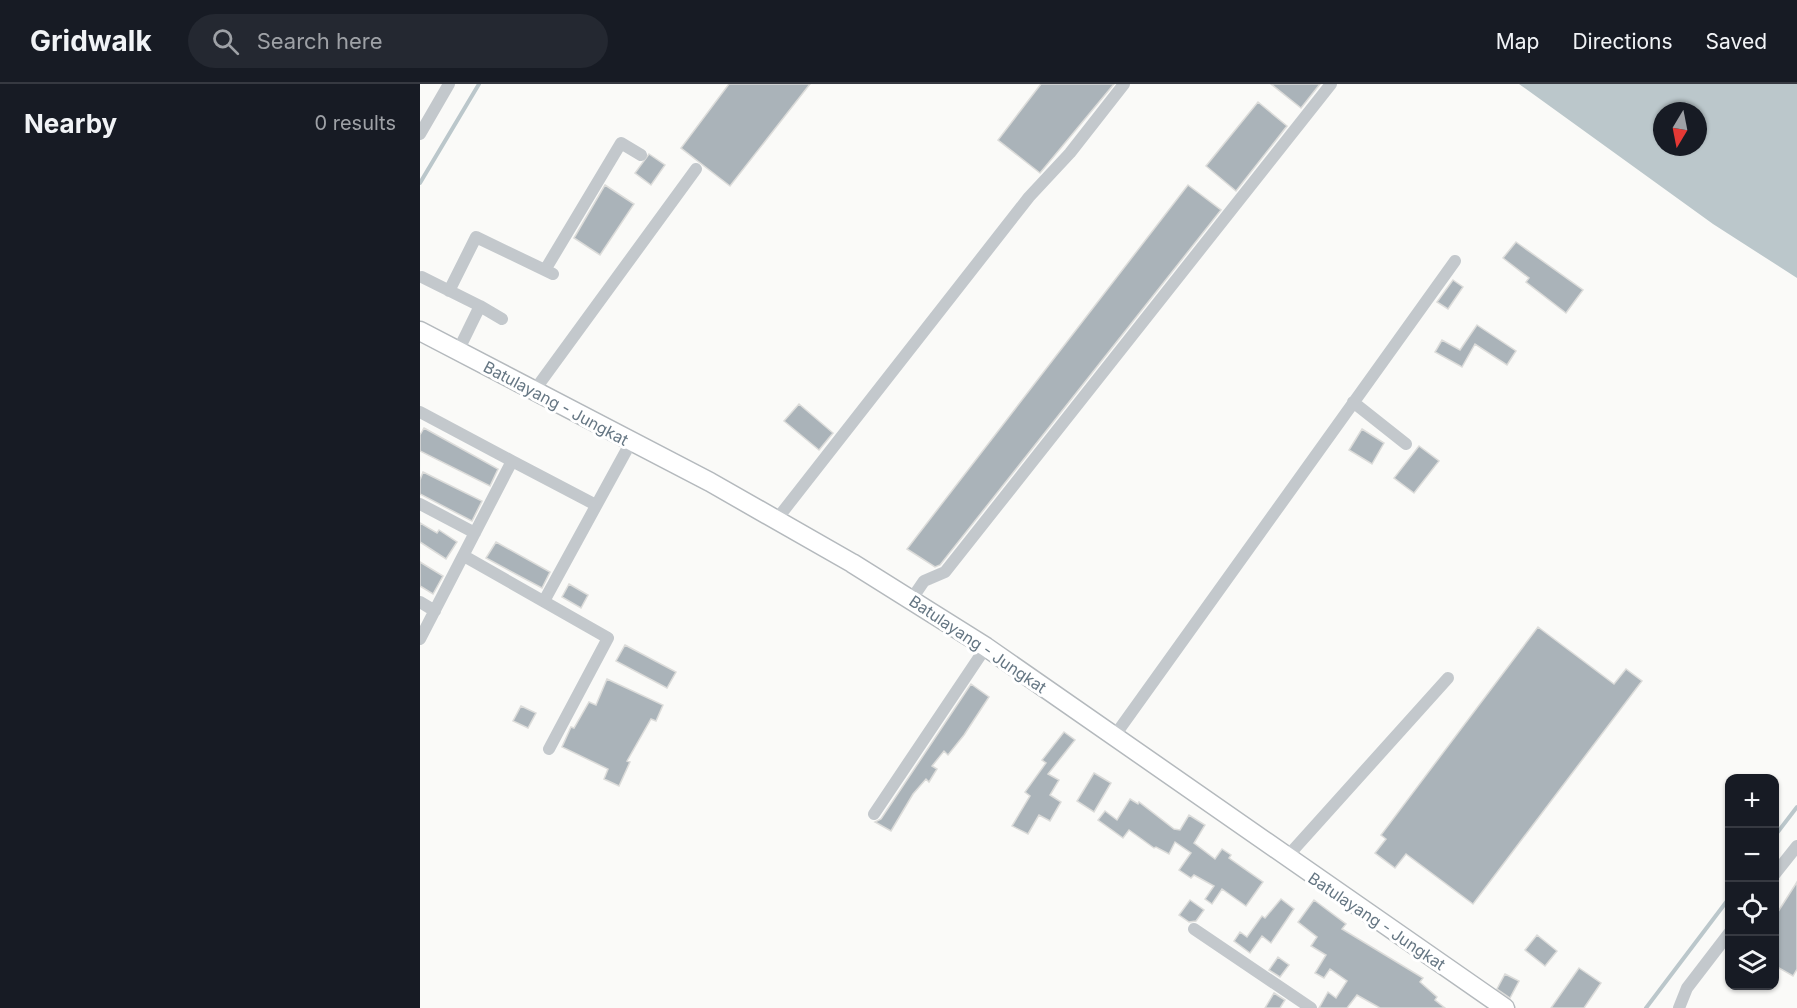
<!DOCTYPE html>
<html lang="en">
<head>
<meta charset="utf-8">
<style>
  body { margin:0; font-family:Inter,sans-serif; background:#242831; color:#f1f3f6 }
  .controls { position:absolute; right:18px; bottom:18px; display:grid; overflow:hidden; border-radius:12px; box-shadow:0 2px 4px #0004 }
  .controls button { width:54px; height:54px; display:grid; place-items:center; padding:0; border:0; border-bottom:2px solid #363941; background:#171b24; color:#f1f3f6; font:30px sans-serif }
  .compass { position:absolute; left:1233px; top:18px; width:54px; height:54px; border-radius:50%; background:#171b24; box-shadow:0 2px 4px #0004; rotate:190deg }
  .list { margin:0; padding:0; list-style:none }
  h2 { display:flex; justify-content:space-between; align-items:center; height:78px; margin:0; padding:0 24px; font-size:26px }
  h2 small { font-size:20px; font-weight:400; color:#9ea1a6 }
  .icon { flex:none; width:33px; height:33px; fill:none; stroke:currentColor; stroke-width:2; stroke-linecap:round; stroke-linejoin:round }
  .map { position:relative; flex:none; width:1377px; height:924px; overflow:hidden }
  header { display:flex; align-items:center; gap:36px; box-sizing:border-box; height:84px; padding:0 30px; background:#171b24; border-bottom:2px solid #363941 }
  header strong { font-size:28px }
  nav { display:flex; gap:33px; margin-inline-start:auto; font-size:21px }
  .search { width:420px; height:54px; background:#242831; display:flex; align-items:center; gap:15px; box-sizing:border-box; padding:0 21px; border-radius:33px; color:#9ea1a6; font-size:22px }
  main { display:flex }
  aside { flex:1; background:#171b24 }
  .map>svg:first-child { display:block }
  .water { fill:#bbc7cb; fill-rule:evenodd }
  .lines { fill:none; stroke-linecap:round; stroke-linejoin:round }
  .stream { stroke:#bbc7cb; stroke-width:4 }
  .building { fill:#aab3b9; stroke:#dcdcda; stroke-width:1.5 }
  .highway-casing { stroke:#b4b9bd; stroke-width:21 }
  .minor { stroke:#c3c8cc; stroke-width:12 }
  .highway { stroke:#fff; stroke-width:18 }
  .labels { text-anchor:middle; stroke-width:6; stroke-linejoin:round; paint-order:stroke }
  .street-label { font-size:16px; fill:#657683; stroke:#fff }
</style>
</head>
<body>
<header>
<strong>Gridwalk</strong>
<div class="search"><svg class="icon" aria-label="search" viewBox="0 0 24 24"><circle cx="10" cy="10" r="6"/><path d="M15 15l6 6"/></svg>Search here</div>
<nav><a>Map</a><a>Directions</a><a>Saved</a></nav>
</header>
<main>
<aside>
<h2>Nearby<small>0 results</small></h2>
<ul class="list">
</ul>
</aside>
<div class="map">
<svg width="1377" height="924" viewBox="0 0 1377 924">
  <rect width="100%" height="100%" fill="#fafaf8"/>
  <path class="water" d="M 1099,0 L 1377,0 L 1377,194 L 1293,140 ZM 1242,27 L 1278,27 L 1278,63 L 1242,63 Z"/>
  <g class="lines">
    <path class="stream" d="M 0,99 L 59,0
      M 1354,753 L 1377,723
      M 1226,924 L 1310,813"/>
  </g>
  <path class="building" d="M 309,0 L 390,0 L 310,102 L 261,64 Z
    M 621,0 L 694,0 L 620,89 L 578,56 Z
    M 851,0 L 900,0 L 881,24 Z
    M 838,18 L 867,42 L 816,107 L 786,82 Z
    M 229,70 L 245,81 L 231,101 L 215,89 Z
    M 185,101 L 214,120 L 180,171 L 154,154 Z
    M 768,101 L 801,126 L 520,481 L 515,483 L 487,465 Z
    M 1096,158 L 1163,206 L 1146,229 L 1106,198 L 1109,194 L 1083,174 Z
    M 1033,196 L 1043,203 L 1028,225 L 1017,218 Z
    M 1057,241 L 1096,267 L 1087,281 L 1055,260 L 1042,283 L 1015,268 L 1022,256 L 1040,266 Z
    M 379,320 L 413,349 L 399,366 L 364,337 Z
    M 4,344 L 78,385 L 70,402 L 0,367 L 0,351 Z
    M 942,345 L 964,359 L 952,380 L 929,366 Z
    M 999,362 L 1019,377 L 994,409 L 974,394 Z
    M 3,388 L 62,417 L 52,437 L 0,410 L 0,396 Z
    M 0,439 L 17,449 L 19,446 L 37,458 L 26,475 L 0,458 Z
    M 76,458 L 130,488 L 122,504 L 66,474 Z
    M 0,478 L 23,492 L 13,510 L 0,502 Z
    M 149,500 L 168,511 L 161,524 L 142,513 Z
    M 1118,543 L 1194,600 L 1206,585 L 1222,597 L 1053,820 L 986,770 L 975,784 L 955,769 L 966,755 L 961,751 Z
    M 205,561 L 256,588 L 247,604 L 196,577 Z
    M 187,595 L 243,621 L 236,637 L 231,635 L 207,677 L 210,678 L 199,702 L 184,695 L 188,685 L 142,663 L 151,643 L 154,644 L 169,618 L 176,621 Z
    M 551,600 L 569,613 L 544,651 L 528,671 L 524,667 L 512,682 L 517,685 L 509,698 L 506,695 L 493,710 L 471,747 L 455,738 L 461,735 Z
    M 101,622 L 116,629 L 108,644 L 93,637 Z
    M 644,648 L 655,656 L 628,690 L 639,696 L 630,711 L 641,718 L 630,737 L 619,731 L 608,750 L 592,742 L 610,712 L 605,708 L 626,679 L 622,676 Z
    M 674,689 L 691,699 L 674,728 L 657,717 Z
    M 710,715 L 718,720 L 719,718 L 754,745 L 760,746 L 769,731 L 785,741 L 774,759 L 795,775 L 802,765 L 811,771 L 809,774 L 843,798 L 826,822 L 802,805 L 792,820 L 785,815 L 794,802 L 774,791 L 771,794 L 759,786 L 771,769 L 755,758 L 749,770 L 736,763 L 734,764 L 709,746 L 703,754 L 678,736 L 685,727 L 697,736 Z
    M 1377,798 L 1377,885 L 1373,892 L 1354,881 L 1354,834 Z
    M 861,815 L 874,825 L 851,859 L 842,852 L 830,869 L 814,857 L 820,848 L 827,853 L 842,832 L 845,834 Z
    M 770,816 L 784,826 L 776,837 L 769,838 L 759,831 Z
    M 894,816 L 926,840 L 922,845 L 1003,894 L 1000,898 L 1017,913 L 1015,916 L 1025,924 L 960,924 L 937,911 L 927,924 L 899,924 L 908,908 L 916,914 L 927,897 L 910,885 L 904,894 L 895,889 L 906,871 L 891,862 L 897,853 L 878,838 Z
    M 1117,851 L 1137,867 L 1125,882 L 1105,866 Z
    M 858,873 L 869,881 L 860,893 L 849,886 Z
    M 1159,884 L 1181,899 L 1164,924 L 1131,924 Z
    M 1085,890 L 1099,897 L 1090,914 L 1077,905 Z
    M 854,909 L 865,916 L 860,924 L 845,924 Z"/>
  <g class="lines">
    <g class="highway-casing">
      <path id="highway" d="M 0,247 L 290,398 L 432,479 L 566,563 L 1085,924"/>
    </g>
    <path class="minor" d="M 0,50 L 29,0
      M 125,186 L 201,59 L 221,71
      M 2,193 L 60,222 L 38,267
      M 29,207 L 56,153 L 133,190
      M 60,222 L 82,235
      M 114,307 L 276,85
      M 933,318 L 986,360
      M 0,328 L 92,377
      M 0,420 L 55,449
      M 357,435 L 609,113 L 650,69 L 704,0
      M 44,472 L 188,554 L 129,665
      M 491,516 L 504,497 L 525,488 L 911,0
      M 124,517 L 211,358
      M 0,518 L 15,527
      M 0,555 L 92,377 L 176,421
      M 693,654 L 1035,177
      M 454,730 L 566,563
      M 866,774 L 1028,594
      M 1354,791 L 1377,762
      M 774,845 L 891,924
      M 1259,924 L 1267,904 L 1310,848"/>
    <use href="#highway" class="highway"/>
  </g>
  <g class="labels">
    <g class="street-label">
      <text transform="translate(136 319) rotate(28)" y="6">Batulayang - Jungkat</text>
      <text transform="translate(558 560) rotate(34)" y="6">Batulayang - Jungkat</text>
      <text transform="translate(957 837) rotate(34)" y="6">Batulayang - Jungkat</text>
    </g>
  </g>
</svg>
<div class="controls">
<button>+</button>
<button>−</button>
<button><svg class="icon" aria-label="locate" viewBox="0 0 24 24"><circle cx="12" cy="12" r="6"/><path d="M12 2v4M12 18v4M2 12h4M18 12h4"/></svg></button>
<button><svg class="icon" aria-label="layers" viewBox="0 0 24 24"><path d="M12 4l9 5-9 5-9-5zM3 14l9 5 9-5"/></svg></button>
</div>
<svg class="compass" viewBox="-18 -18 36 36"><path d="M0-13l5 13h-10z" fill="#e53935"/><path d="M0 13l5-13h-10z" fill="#9ea1a6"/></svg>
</div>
</main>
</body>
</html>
